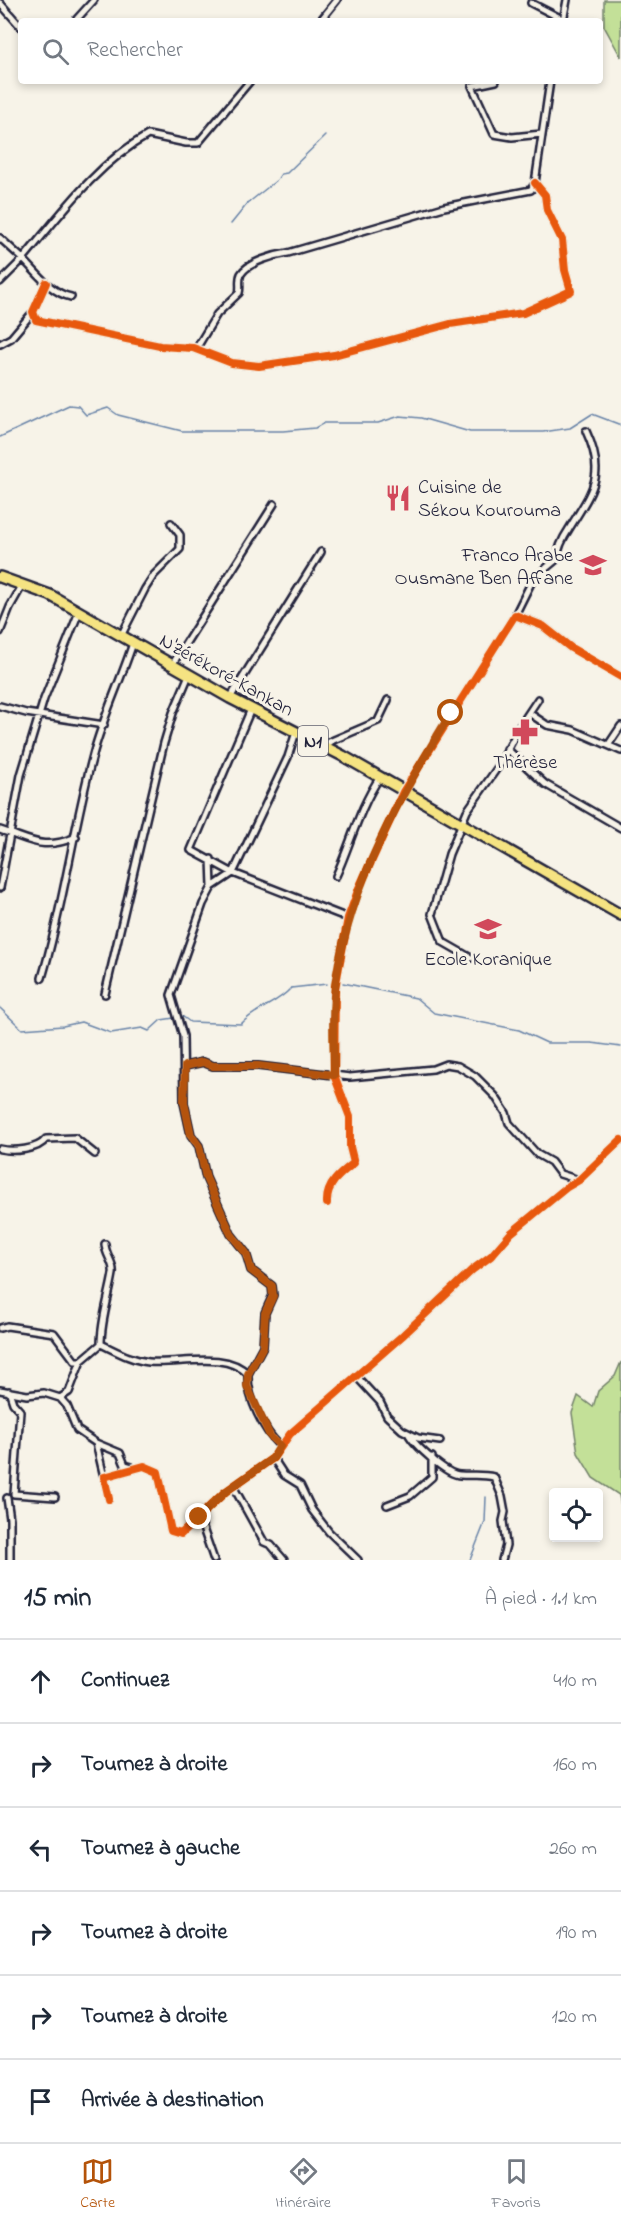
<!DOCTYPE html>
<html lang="fr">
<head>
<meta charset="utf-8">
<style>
  body { margin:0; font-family:"Indie Flower",sans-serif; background:#f2f2f3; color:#1f2937 }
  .controls { position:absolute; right:18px; bottom:18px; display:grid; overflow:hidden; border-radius:6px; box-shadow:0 3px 9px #0003 }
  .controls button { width:54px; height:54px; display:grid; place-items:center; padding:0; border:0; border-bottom:2px solid #e0e1e3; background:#fff; color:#1f2937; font:30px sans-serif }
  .stop { position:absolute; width:18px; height:18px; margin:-14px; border:4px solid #b45309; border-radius:50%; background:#fff }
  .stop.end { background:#b45309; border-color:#fff; box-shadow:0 2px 6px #0008 }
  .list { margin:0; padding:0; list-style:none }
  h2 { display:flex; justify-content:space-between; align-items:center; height:78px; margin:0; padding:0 24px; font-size:26px }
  h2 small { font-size:20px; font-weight:400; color:#747a83 }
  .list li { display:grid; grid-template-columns:39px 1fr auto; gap:18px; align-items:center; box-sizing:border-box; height:84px; padding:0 24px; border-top:2px solid #e0e1e3 }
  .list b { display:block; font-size:22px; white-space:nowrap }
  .list em { font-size:20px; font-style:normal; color:#747a83 }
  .icon { flex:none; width:33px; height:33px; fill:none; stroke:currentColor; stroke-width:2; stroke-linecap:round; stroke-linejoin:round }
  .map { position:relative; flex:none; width:621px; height:1560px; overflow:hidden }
  .search { position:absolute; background:#fff; box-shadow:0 3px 9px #0003; left:18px; right:18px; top:18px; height:66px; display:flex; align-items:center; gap:15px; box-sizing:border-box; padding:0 21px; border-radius:6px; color:#747a83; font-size:22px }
  .sheet { height:582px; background:#fff }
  nav { display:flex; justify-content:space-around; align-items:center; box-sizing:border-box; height:84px; border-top:2px solid #e0e1e3; background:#fff; font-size:16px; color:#747a83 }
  nav a { display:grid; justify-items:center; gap:3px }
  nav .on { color:#b45309 }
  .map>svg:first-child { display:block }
  .green { fill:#c3e098; stroke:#72816a; stroke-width:1.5 }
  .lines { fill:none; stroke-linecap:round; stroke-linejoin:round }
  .stream { stroke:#6883a8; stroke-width:1.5 }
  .street-casing { stroke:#22223b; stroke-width:10 }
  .highway-casing { stroke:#22223b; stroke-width:14 }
  .street { stroke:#f7f3e8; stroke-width:5 }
  .highway { stroke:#f5e382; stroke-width:9 }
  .cycleway-casing { stroke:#f7f3e8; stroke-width:11 }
  .cycleway { stroke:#e8590c; stroke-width:8 }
  .route { stroke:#b45309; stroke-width:8 }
  .labels { text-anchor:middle; stroke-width:6; stroke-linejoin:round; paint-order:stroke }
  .shield { fill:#f7f3e8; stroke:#62616f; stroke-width:1.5 }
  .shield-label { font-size:18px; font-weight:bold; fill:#22223b }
  .poi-label { font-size:20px; fill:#22223b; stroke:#f7f3e8 }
  .street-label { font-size:20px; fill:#22223b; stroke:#f7f3e8 }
</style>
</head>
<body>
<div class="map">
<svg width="621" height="1560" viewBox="0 0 621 1560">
  <rect width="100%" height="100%" fill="#f7f3e8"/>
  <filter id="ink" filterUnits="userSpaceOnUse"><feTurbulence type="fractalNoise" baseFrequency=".0167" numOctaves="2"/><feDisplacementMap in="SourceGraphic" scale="12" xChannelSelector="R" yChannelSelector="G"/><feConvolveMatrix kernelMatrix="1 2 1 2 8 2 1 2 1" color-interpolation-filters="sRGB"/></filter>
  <g filter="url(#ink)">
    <path class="green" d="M 604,0 L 621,0 L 621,57 L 604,26 Z
      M 621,1362 L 621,1506 L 619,1495 L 593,1478 L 578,1453 L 572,1413 L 578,1396 L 593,1407 L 598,1391 L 615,1376 Z"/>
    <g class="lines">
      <path class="stream" d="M 231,224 L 248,203 L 277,180 L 281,174 L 287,173 L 325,136
        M 0,437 L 69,405 L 78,406 L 86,415 L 108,408 L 118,415 L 182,431 L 283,431 L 315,428 L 324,423 L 378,423 L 400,416 L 421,418 L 470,432 L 543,432 L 570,428 L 592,414 L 621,425
        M 343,983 L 416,998 L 434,1013 L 519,1030 L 547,1043 L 592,1043 L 621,1047
        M 0,1008 L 22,1029 L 63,1026 L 81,1022 L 111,1033 L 142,1028 L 149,1031 L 161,1020 L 174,1018
        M 179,1017 L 182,1016 L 190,1022 L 241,1024 C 256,1008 277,1004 291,988 L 327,984
        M 470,1560 L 485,1522 L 486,1497"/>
      <g class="street-casing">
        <path id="street" d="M 0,3 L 21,27
          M 531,3 L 564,20
          M 75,21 L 94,0
          M 320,21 L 337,0
          M 563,21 L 567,0
          M 496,81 L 472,86 L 494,134 L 512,137 L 542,134
          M 0,238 L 23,259 C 60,215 97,163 148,135 L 186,143 L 198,143 L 250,81
          M 0,282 L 23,259 C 37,273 51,293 71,297
          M 46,283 L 33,312 L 36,320 L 160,346 L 193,348 L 232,363 L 259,366 L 334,355 L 450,324 L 523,313 L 571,291 L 565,270 L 562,240 L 547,210 L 545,195 L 535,183
          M 0,344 L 11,338 L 33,312
          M 196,349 L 217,314 L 239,293 C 241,287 238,280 241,274 C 248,262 275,255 288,253 L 444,207 L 531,190 L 535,183 L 550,81
          M 515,615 L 533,579 L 557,559 C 558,547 563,538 569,529 C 592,491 607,476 586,431
          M 0,632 L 10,607 L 23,584
          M 121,636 L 145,589 L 154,575 L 180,549 L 180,535 L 171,523
          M 172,665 L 274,504
          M 230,698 L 321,552
          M 0,706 L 26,713 L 104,725
          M 251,709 L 191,850 L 233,873 L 348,918
          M 529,713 L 547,725 L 573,730 L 621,751
          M 609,744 L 621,726
          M 322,745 L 378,721 L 388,700
          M 507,749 L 545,784 L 621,828
          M 0,830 C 32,840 42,851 76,837
          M 211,859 L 212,887
          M 336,876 C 351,843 359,808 380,777
          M 0,888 L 21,775 L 44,699 L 79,612
          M 471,958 L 443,942 L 432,914 L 449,854 L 467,811 L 500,764 L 520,726 L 538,699
          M 42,978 C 64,904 73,829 93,755 C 103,717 121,680 133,643
          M 105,994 L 164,743 L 173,713 L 189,675
          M 185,1066 L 203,1062 L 213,1066 L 258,1066 L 350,1077 L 433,1069 L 446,1064 L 458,1066 L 475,1076 L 495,1096 L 506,1113 L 509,1123 L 537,1154 L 551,1162 L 560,1174 L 579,1180
          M 0,1149 C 13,1152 38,1150 46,1139 L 75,1138 L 95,1154
          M 327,1203 C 326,1184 341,1173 354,1163 L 350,1147 L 350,1117 L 334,1075 L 335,988 L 348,918 L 359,888 L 403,792 L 515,615 L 543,626 L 571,648 L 621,677
          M 0,1328 L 7,1326 L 54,1333 L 75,1361 L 81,1361
          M 101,1344 C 101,1319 109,1298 113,1274 C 115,1263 105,1255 105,1244
          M 248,1374 L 263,1346 L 265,1313 L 273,1295 L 272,1286 L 251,1270 L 246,1253 L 231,1234 L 206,1178 L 199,1146 L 191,1135 L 184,1103 L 183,1036 L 171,995 L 203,904 L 212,887 L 233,873 L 288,757 L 296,732
          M 356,1376 L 380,1402 L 387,1416 L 402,1430 L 418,1438 L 440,1441
          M 0,1390 L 27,1395 L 44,1393 L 60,1398 L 67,1406 L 77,1430 L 96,1443 L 104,1477
          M 9,1391 L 13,1403 L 20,1411 L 14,1494 L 55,1497
          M 60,1398 L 69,1392 L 81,1361 L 101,1344 C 116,1351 131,1360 149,1362 C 179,1365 225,1350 248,1374 C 247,1398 263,1430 280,1446
          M 408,1433 C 414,1445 447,1475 460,1475 C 472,1476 482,1474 494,1477 L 502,1496 L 505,1512 L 503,1521 L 506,1545 L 502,1560
          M 96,1443 L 120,1453 L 125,1465 L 132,1467
          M 273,1458 L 284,1475 L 300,1485 L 312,1510 L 329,1532 L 358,1560
          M 233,1486 L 264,1542 L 271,1545 L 284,1560
          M 7,1498 L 10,1519 L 10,1560
          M 109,1499 L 104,1477 L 144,1466 L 158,1472 L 171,1531 L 181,1534 L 225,1492 L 273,1458 L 290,1434 L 402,1336 L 472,1270 L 491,1256 L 511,1233 L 567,1187 L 579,1180 L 621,1140
          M 387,1505 L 410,1496 L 432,1477 L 432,1457
          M 199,1517 L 214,1560"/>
      </g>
      <g class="highway-casing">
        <path id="highway" d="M 0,577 L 50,595 L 230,698 L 343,756 L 621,915"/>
      </g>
      <use href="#street" class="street"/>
      <use href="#highway" class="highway"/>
      <g class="cycleway-casing">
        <path id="cycleway" d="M 46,283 L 33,312 L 36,320 L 160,346 L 193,348 L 232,363 L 259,366 L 334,355 L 450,324 L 523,313 L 571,291 L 565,270 L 562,240 L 547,210 L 545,195 L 535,183
          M 327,1203 C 326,1184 341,1173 354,1163 L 350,1147 L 350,1117 L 334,1075 L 335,988 L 348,918 L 359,888 L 403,792 L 515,615 L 543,626 L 571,648 L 621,677
          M 109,1499 L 104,1477 L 144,1466 L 158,1472 L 171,1531 L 181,1534 L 225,1492 L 273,1458 L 290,1434 L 402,1336 L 472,1270 L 491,1256 L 511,1233 L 567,1187 L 579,1180 L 621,1140"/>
      </g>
      <use href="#cycleway" class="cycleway"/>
    </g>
  </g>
  <g class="lines" filter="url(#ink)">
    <path class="route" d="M 199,1517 L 225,1492 L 273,1458 L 280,1446 L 270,1436 L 247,1386 L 248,1374 L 263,1346 L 265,1313 L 273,1296 L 272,1286 L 251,1270 L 246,1253 L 231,1234 L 206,1178 L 199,1146 L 191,1135 L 184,1102 L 185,1066 L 203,1062 L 213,1066 L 258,1066 L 334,1075 C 334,1044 331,1010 336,979 C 351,882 400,796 451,713"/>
  </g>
  <defs>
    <g id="restaurant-bare" transform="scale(2.07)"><path d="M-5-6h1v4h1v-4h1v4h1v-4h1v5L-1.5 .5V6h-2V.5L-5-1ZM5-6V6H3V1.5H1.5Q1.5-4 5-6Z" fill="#d1495b" stroke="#f7f3e8" stroke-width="2.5" paint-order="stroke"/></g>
    <g id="school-bare" transform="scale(2.07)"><path d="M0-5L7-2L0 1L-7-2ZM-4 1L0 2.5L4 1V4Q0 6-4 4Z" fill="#d1495b" stroke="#f7f3e8" stroke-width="2.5" paint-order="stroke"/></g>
    <g id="pharmacy-bare" transform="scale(2.07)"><path d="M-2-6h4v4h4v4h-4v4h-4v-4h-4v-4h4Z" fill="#d1495b" stroke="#f7f3e8" stroke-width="2.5" paint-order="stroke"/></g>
  </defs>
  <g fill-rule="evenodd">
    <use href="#restaurant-bare" x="398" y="498"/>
    <use href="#school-bare" x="593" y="565"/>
    <use href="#pharmacy-bare" x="525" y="732"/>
    <use href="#school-bare" x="488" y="929"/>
  </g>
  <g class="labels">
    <rect class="shield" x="298" y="726" width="30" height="30" rx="4.5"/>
    <g class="shield-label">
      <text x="313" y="747">N1</text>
    </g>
    <g class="poi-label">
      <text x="418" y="493" text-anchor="start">Cuisine de<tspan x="418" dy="23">Sékou Kourouma</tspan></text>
      <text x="573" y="561" text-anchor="end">Franco Arabe<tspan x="573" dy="23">Ousmane Ben Affane</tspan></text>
      <text x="525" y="768">Thérèse</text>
      <text x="488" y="965">Ecole Koranique</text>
    </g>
    <g class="street-label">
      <text transform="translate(227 674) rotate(29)" y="7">N'zérékoré-Kankan</text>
    </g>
  </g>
</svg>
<div class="controls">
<button><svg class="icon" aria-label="locate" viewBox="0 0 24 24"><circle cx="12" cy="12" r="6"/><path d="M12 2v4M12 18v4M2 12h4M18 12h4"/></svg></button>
</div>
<div class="stop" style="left:451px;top:713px"></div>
<div class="stop end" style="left:199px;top:1517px"></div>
<div class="search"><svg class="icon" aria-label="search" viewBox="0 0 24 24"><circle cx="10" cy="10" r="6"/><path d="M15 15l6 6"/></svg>Rechercher</div>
</div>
<section class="sheet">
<h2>15 min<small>À pied · 1.1 km</small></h2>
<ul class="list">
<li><svg class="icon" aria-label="ahead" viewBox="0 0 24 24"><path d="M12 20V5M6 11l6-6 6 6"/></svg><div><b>Continuez</b></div><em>410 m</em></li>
<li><svg class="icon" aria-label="right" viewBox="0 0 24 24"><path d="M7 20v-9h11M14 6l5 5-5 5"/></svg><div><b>Tournez à droite</b></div><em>160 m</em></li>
<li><svg class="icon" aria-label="left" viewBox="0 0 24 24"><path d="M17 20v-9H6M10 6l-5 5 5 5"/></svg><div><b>Tournez à gauche</b></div><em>260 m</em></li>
<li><svg class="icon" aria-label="right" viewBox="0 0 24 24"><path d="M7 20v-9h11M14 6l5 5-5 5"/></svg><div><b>Tournez à droite</b></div><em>190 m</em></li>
<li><svg class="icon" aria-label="right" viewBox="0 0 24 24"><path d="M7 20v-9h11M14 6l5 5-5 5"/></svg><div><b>Tournez à droite</b></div><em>120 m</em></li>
<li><svg class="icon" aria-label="arrive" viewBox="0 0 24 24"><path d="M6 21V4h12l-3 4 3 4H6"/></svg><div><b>Arrivée à destination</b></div></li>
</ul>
</section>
<nav>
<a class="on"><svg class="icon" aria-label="map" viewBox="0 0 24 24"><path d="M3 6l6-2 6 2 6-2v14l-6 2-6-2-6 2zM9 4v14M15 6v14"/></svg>Carte</a>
<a><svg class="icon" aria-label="directions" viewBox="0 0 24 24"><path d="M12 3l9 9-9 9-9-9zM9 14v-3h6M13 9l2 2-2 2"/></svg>Itinéraire</a>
<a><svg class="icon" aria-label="saved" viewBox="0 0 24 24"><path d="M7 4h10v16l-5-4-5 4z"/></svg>Favoris</a>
</nav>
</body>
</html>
